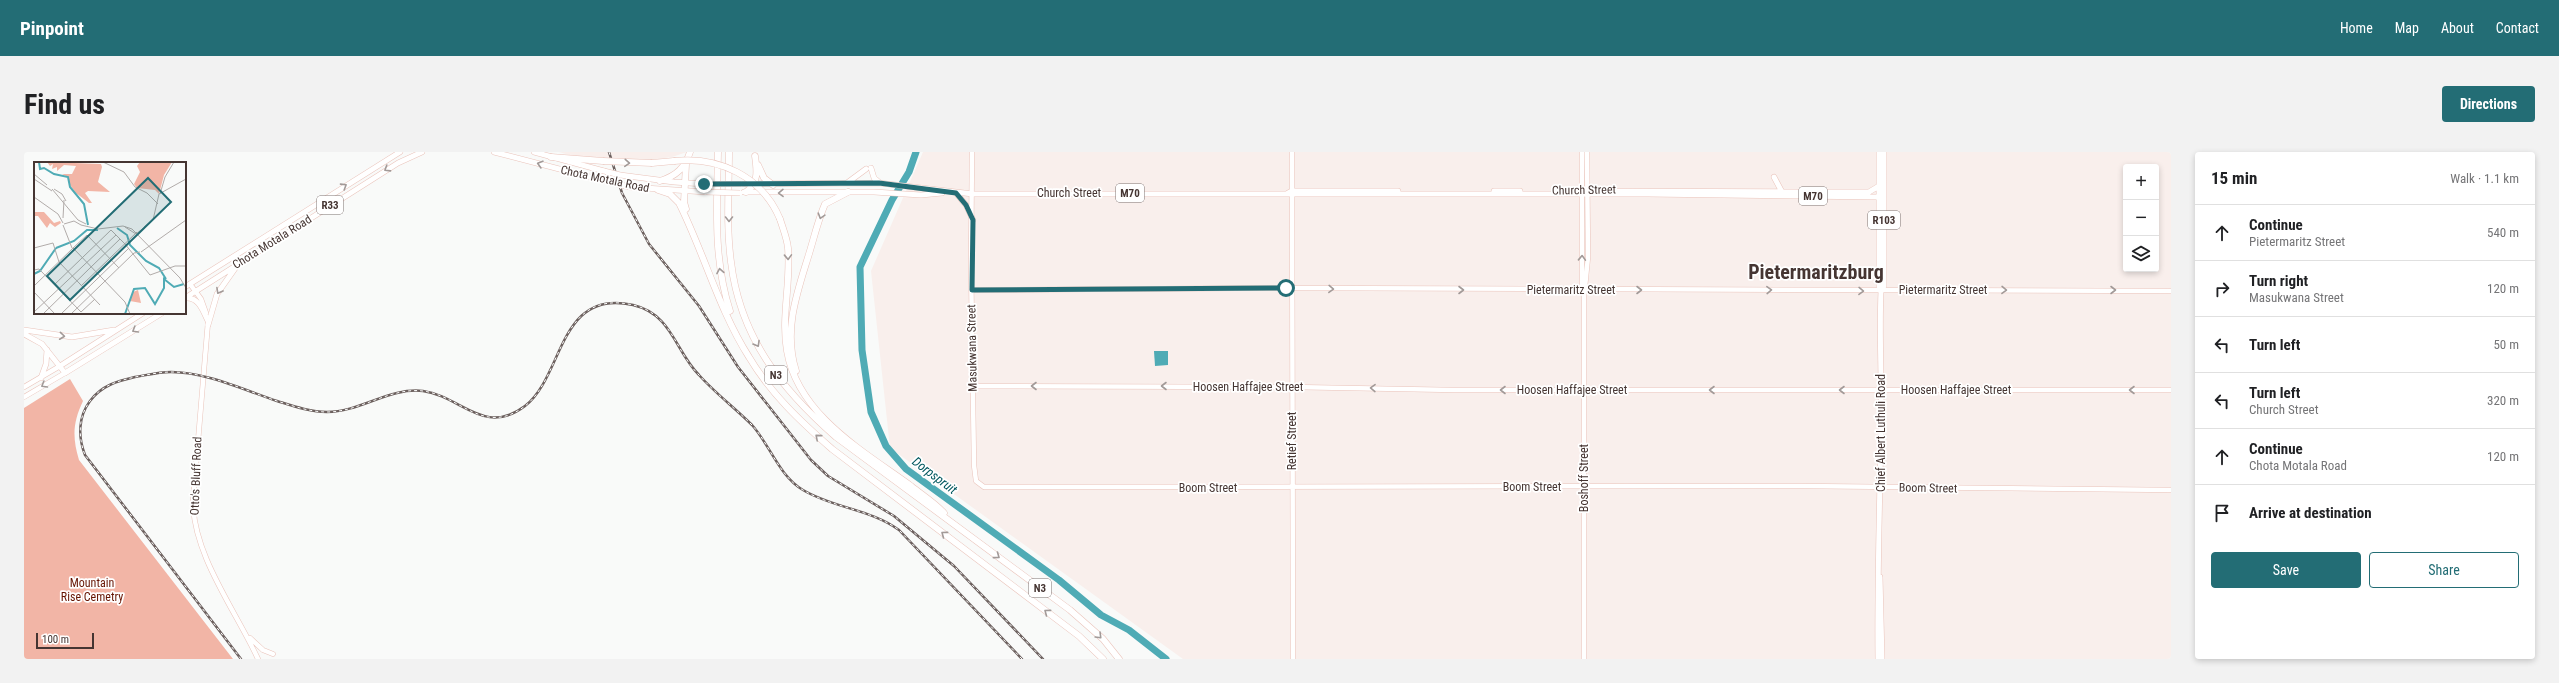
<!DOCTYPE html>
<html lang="en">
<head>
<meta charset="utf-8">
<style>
  body { margin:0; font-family:"Roboto Condensed",sans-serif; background:#f2f2f2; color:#202124 }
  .controls { position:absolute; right:12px; top:12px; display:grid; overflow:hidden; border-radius:4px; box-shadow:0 2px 6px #0003 }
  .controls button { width:36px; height:36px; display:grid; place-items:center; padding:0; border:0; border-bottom:1px solid #e0e0e0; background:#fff; color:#202124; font:20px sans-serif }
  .scale { position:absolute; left:12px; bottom:10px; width:58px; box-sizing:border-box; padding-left:4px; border:2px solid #453532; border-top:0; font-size:11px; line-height:14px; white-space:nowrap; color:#453532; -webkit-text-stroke:3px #fff; paint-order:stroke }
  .stop { position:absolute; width:12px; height:12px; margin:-9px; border:3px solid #236d75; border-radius:50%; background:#fff }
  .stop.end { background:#236d75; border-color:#fff; box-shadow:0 1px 4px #0008 }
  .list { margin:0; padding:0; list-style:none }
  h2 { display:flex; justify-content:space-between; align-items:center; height:52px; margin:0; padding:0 16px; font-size:17px }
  h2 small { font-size:13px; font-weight:400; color:#757577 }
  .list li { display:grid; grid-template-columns:26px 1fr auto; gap:12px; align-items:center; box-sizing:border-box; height:56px; padding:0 16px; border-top:1px solid #e0e0e0 }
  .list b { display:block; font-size:15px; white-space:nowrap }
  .list p { margin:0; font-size:13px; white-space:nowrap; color:#757577 }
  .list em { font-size:13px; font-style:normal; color:#757577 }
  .actions { display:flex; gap:8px; padding:12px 16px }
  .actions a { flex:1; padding:9px 0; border:1px solid #236d75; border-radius:4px; text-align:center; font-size:14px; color:#236d75 }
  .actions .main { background:#236d75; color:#fff }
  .icon { flex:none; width:22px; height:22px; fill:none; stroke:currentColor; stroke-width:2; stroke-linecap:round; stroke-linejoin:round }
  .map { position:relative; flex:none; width:2147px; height:507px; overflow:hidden; border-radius:4px }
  header { display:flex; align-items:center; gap:24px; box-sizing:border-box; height:56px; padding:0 20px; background:#236d75; color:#fff }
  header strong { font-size:19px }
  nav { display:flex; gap:22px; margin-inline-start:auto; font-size:14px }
  .intro { display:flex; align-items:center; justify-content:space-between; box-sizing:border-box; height:96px; padding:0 24px }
  h1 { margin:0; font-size:28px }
  .button { padding:10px 18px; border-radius:4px; background:#236d75; color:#fff; font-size:14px; font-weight:700 }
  main { display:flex; gap:24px; padding:0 24px }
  aside { flex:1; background:#fff; border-radius:4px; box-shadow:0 2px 6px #0003 }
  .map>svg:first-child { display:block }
  .built { fill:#f9efec; fill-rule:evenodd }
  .green { fill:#f2b5a6 }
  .water { fill:#4fabb5 }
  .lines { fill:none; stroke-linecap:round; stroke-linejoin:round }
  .river { stroke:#4fabb5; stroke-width:7 }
  .secondary-casing { stroke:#eac3ba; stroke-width:5.5 }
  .primary-casing { stroke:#eac3ba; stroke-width:6 }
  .highway-casing { stroke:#eac3ba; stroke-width:7 }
  .secondary { stroke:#fff; stroke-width:4.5 }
  .primary { stroke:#fff; stroke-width:5 }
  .highway { stroke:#fff; stroke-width:6 }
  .rail-casing { stroke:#6c605e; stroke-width:2.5 }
  .rail { stroke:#fff; stroke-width:1; stroke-dasharray:3; stroke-linecap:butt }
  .primary-bridge-casing { stroke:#eac3ba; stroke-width:6; stroke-linecap:butt }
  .highway-bridge-casing { stroke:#eac3ba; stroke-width:7; stroke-linecap:butt }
  .primary-bridge { stroke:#fff; stroke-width:5 }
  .highway-bridge { stroke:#fff; stroke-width:6 }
  .oneway { stroke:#a29a98 }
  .route { stroke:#236d75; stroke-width:5 }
  .labels { text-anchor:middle; stroke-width:3.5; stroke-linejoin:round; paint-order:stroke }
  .shield { fill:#fff; stroke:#7d7270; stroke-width:1 }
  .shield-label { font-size:11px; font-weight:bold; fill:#453532 }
  .street-label { font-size:12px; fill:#453532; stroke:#fff }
  .park-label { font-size:12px; fill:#661402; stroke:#fff }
  .water-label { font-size:13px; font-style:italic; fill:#02585f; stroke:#fff }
  .town-label { font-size:20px; font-weight:bold; fill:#453532; stroke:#fff }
  .inset-river { fill:none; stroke:#4fabb5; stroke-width:2 }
  .inset-road { fill:none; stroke:#b1aba9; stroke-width:1 }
  .view { fill:#236d75; fill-opacity:0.15; stroke:#236d75; stroke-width:2 }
  .inset-edge { fill:none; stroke:#453532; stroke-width:2 }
</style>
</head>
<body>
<header>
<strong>Pinpoint</strong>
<nav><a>Home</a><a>Map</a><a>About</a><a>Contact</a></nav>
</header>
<div class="intro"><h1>Find us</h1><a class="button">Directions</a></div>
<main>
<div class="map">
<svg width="2147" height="507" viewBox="0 0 2147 507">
  <rect width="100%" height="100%" fill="#f9faf9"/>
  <path class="built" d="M 535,0 L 663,0 L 648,5 L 627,8 L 552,5 Z
    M 899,0 L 2147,0 L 2147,507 L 1159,507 L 866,296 L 847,119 ZM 2102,15 L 2132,15 L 2132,117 L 2102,117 Z"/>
  <path class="green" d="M 46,227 L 59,249 C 49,270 48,285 55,308 L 209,507 L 0,507 L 0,256 Z"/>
  <path class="water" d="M 1130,199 L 1144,199 L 1144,213 L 1131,214 Z"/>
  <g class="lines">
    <path class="river" d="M 892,0 L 885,20 L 868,48 L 836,115 L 838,198 L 847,260 L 862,294 L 882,317 L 1035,428 L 1077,463 L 1105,478 L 1142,507"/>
    <g class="secondary-casing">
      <path id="secondary" d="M 948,0 L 947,112 L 950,313 L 952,329 L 960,335 L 1778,334 L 2147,338
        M 1268,0 L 1269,507
        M 1558,0 L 1558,140
        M 166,132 L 177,147 L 182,161
        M 948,138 L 1262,136 L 2147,139
        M 184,170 L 169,349 C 169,403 212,459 234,507
        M 948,234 L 1268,235 L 1430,238 L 2147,238
        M 0,235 L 36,214
        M 0,245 L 41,221
        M 226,486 L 239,498 L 249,502
        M 1560,507 L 1560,145 L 1564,105 L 1563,0"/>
    </g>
    <g class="primary-casing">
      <path id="primary" d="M 470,0 L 589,31
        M 510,0 L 580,19
        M 1855,0 L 1855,134 L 1857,139
        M 847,16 L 850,26 L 856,31
        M 596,23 L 650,30 L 680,32
        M 1750,25 L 1758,40
        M 823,31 L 842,17
        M 717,32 L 855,31 L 949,42 L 1624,42 L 1855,45
        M 605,35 L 682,40
        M 1470,39 L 1496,39
        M 1540,39 L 1845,40 L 1855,34
        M 720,40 L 850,40 L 897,43 L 918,41
        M 932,41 L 942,53 L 949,68
        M 1264,41 L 1268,39 L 1374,39
        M 161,135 L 376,0
        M 161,146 L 374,11 L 398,0
        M 162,146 C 175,145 179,159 184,169
        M 184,173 L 193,142 L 212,115
        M 0,178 L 48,185 L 90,178
        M 0,182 L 18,192 L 41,221 L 138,161
        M 36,214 L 119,161
        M 17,226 L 22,212 L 23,198
        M 1856,425 L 1858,507
        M 1854,507 C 1853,428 1856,349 1857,270 C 1858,226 1855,183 1857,139 L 1860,134 L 1860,0"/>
    </g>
    <g class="highway-casing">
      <path id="highway" d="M 694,0 C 693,54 689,107 706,159
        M 705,0 C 705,36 702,73 707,110 C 716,185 757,237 812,285 L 1046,458 L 1079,487 L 1095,507
        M 527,5 L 579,9
        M 628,11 L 650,9
        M 734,13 L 740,26 L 749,33
        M 636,29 C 652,24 661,16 666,0
        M 634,38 L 646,42 L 655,51 C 680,101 695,158 725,205 C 747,242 776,269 808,297 L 1055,484 L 1079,507
        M 722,40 C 735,31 733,18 731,4
        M 662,57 L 660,50 L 662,12
        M 756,67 C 759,77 763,86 764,96 C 767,131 757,165 763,199 C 774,263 839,299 887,334 C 898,343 910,350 920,361
        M 772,219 C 759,178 773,141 785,102 C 790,86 794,68 801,52 L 824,40"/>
    </g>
    <use href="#secondary" class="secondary"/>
    <use href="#primary" class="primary"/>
    <use href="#highway" class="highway"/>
    <g class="rail-casing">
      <path id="rail" d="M 585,0 L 598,41 L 625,92 L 675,154 L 714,215 L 787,308 L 804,324 L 870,364 L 930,414 L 1019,507
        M 217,507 L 61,303 C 54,285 54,265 66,249 C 78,233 94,229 111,225 C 123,223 135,220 147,220 C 182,220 220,238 253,249 C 269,254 286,260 303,260 C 336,260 366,235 399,239 C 437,244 460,285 501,254 C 540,224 534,136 609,153 C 648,162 651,199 675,223 C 691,241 711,256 728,273 C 746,293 755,324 779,338 C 809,356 846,357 875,378 L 998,507"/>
    </g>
    <use href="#rail" class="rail"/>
    <g class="primary-bridge-casing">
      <path id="primary-bridge" d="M 580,19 L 596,23
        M 589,31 L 605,35
        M 680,32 L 717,32
        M 682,40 L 716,41"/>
    </g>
    <g class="highway-bridge-casing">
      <path id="highway-bridge" d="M 579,9 L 628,11
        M 650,9 C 694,4 738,24 756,67"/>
    </g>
    <use href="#primary-bridge" class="primary-bridge"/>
    <use href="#highway-bridge" class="highway-bridge"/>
  </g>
  <defs><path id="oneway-chevron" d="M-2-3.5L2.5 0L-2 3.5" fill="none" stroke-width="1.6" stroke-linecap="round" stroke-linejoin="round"/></defs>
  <g class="oneway">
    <use href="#oneway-chevron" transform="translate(603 11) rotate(4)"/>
    <use href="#oneway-chevron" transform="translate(516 12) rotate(-164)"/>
    <use href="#oneway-chevron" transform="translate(363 17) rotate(148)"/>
    <use href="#oneway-chevron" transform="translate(320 34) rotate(-32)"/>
    <use href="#oneway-chevron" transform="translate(757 41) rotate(179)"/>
    <use href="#oneway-chevron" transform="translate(797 64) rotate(107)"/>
    <use href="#oneway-chevron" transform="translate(705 67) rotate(90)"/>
    <use href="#oneway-chevron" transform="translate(764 105) rotate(88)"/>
    <use href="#oneway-chevron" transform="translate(1558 106) rotate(-88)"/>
    <use href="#oneway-chevron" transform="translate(696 119) rotate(-100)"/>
    <use href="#oneway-chevron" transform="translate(1307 137) rotate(2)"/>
    <use href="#oneway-chevron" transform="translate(1437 138)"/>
    <use href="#oneway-chevron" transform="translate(1615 138)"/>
    <use href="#oneway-chevron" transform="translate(1745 138) rotate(-2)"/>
    <use href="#oneway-chevron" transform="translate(1980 138) rotate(1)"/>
    <use href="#oneway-chevron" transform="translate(2089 138)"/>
    <use href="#oneway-chevron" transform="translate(195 139) rotate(119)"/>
    <use href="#oneway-chevron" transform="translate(1837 139) rotate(1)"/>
    <use href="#oneway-chevron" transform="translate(111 178) rotate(149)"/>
    <use href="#oneway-chevron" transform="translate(38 184) rotate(6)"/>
    <use href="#oneway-chevron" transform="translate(733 192) rotate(60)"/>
    <use href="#oneway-chevron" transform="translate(20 233) rotate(149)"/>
    <use href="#oneway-chevron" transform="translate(1010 234) rotate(180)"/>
    <use href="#oneway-chevron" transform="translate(1140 234) rotate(-180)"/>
    <use href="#oneway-chevron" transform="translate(1349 236) rotate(-179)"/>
    <use href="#oneway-chevron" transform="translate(1479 238) rotate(180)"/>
    <use href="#oneway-chevron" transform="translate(1688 238) rotate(-180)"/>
    <use href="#oneway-chevron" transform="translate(1818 238) rotate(-180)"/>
    <use href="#oneway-chevron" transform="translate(2108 238) rotate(-180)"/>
    <use href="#oneway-chevron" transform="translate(794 285) rotate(-139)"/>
    <use href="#oneway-chevron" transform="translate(920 382) rotate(-143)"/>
    <use href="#oneway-chevron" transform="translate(973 404) rotate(36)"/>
    <use href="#oneway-chevron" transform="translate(1023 460) rotate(-143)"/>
    <use href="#oneway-chevron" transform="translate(1075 484) rotate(45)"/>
  </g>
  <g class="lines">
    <path class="route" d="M 680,32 L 855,31 L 932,41 L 942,53 L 949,68 L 948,138 L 1262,136"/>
  </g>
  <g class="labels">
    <g class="shield">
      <rect x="1092" y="32" width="28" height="18" rx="3"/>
      <rect x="1775" y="35" width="28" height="18" rx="3"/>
      <rect x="293" y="44" width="26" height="18" rx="3"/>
      <rect x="1844" y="59" width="32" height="18" rx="3"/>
      <rect x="741" y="214" width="22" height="18" rx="3"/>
      <rect x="1005" y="427" width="22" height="18" rx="3"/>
    </g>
    <g class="shield-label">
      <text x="1106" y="45">M70</text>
      <text x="1789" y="48">M70</text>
      <text x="306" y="57">R33</text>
      <text x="1860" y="72">R103</text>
      <text x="752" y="227">N3</text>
      <text x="1016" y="440">N3</text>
    </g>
    <g class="street-label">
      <text transform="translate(581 27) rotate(12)" y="4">Chota Motala Road</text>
      <text transform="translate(1560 38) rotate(-1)" y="4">Church Street</text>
      <text x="1045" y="45">Church Street</text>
      <text transform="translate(248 90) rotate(-32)" y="4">Chota Motala Road</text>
      <text x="1547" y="142">Pietermaritz Street</text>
      <text x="1919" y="142">Pietermaritz Street</text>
      <text transform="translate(948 196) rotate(-91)" y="4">Masukwana Street</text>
      <text x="1224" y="239">Hoosen Haffajee Street</text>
      <text x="1548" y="242">Hoosen Haffajee Street</text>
      <text x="1932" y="242">Hoosen Haffajee Street</text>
      <text transform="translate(1857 281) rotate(-90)" y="4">Chief Albert Luthuli Road</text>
      <text transform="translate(1268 289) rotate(-90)" y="4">Retief Street</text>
      <text transform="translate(172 324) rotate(-88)" y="4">Otto's Bluff Road</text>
      <text transform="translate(1560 326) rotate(-90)" y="4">Boshoff Street</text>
      <text x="1508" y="339">Boom Street</text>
      <text x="1184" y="340">Boom Street</text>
      <text transform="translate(1904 336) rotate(1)" y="4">Boom Street</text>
    </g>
    <g class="park-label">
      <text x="68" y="435">Mountain<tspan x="68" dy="14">Rise Cemetry</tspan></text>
    </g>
    <g class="water-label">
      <text transform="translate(911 323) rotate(37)" y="5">Dorpspruit</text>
    </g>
    <g class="town-label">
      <text x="1792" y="127">Pietermaritzburg</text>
    </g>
  </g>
  <g transform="translate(10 10)">
    <rect width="152" height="152" fill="#f9faf9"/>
    <path d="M 13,0 L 67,2 L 68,5 L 64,20 L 76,30 L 54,29 L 51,31 L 58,41 L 55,41 L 42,31 L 36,23 L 34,15 L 28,12 L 38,12 L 42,4 L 30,3 L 23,9 L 23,5 L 18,7 L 19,2 L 16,4 ZM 106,0 L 138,0 L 130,13 L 125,32 L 121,28 L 103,26 L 100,22 L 106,10 L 103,4 ZM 0,50 L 10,50 L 20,61 L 26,59 L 27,61 L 21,65 L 16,61 L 13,66 L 4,54 L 0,54 ZM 104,128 L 107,141 L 96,139 L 99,130 Z" fill="#f2b5a6"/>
    <path class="inset-river" d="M 5,0 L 6,7 L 10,6 L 20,12 L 34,15 L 36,25 L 50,42 L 54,63M 83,66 L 93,73 L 96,83 L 112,99 L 125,106 L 132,117M 22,86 L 40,79 L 53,68 L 64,68M 0,112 L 6,109 L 22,86M 91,152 L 100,127 L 111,126 L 121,142 L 130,126 L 130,117 L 140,125 L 150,122"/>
    <path class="inset-road" d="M 69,0 L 90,10 L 101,25 L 113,31 L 124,42M 0,12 L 13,23M 0,17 L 18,29M 18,27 L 44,58 L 52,62M 20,27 L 28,32 L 32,39M 126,32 L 131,15 L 140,0M 0,35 L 24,52 L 29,61M 29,56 L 30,38M 30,62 L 40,59 L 47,63M 29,63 L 38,86M 47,63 L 64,67 L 89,64 L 98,67 L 146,116 L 152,126M 91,65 L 102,72 L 112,64M 110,65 L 119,58 L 125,32 L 152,17M 91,82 L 116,113 L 141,104 L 152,104M 0,86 L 19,81 L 25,100 L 66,143M 39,86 L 53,73 L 85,106M 107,90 L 152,58M 57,105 L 86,77M 0,108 L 5,107 L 47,150 L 61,137M 68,116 L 91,140 L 96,152M 20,123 L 77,68 L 91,82M 48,123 L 103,70M 0,124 L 39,86 L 68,116M 0,130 L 20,151M 0,150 L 82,73M 9,152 L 57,105M 27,152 L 95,86M 37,152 L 100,91 L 106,90"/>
    <path class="view" d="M 114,16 L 137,40 L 36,138 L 13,114 Z"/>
    <rect width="152" height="152" class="inset-edge"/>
  </g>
</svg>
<div class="controls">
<button>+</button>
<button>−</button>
<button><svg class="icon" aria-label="layers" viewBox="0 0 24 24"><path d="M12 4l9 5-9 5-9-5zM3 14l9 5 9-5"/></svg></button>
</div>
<div class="scale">100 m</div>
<div class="stop" style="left:1262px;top:136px"></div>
<div class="stop end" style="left:680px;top:32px"></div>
</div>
<aside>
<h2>15 min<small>Walk · 1.1 km</small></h2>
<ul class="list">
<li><svg class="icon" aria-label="ahead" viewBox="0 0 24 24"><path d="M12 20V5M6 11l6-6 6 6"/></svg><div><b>Continue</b><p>Pietermaritz Street</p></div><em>540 m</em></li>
<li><svg class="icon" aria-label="right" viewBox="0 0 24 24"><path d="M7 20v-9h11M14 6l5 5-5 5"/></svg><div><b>Turn right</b><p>Masukwana Street</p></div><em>120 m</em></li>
<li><svg class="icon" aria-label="left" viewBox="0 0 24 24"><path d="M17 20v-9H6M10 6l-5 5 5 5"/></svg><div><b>Turn left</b></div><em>50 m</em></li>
<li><svg class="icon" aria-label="left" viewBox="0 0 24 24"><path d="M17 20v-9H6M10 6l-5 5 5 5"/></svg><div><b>Turn left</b><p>Church Street</p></div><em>320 m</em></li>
<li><svg class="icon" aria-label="ahead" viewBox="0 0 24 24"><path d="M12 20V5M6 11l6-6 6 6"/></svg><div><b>Continue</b><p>Chota Motala Road</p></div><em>120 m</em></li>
<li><svg class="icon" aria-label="arrive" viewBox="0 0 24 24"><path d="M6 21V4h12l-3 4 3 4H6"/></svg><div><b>Arrive at destination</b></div></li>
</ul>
<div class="actions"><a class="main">Save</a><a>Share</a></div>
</aside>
</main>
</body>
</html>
